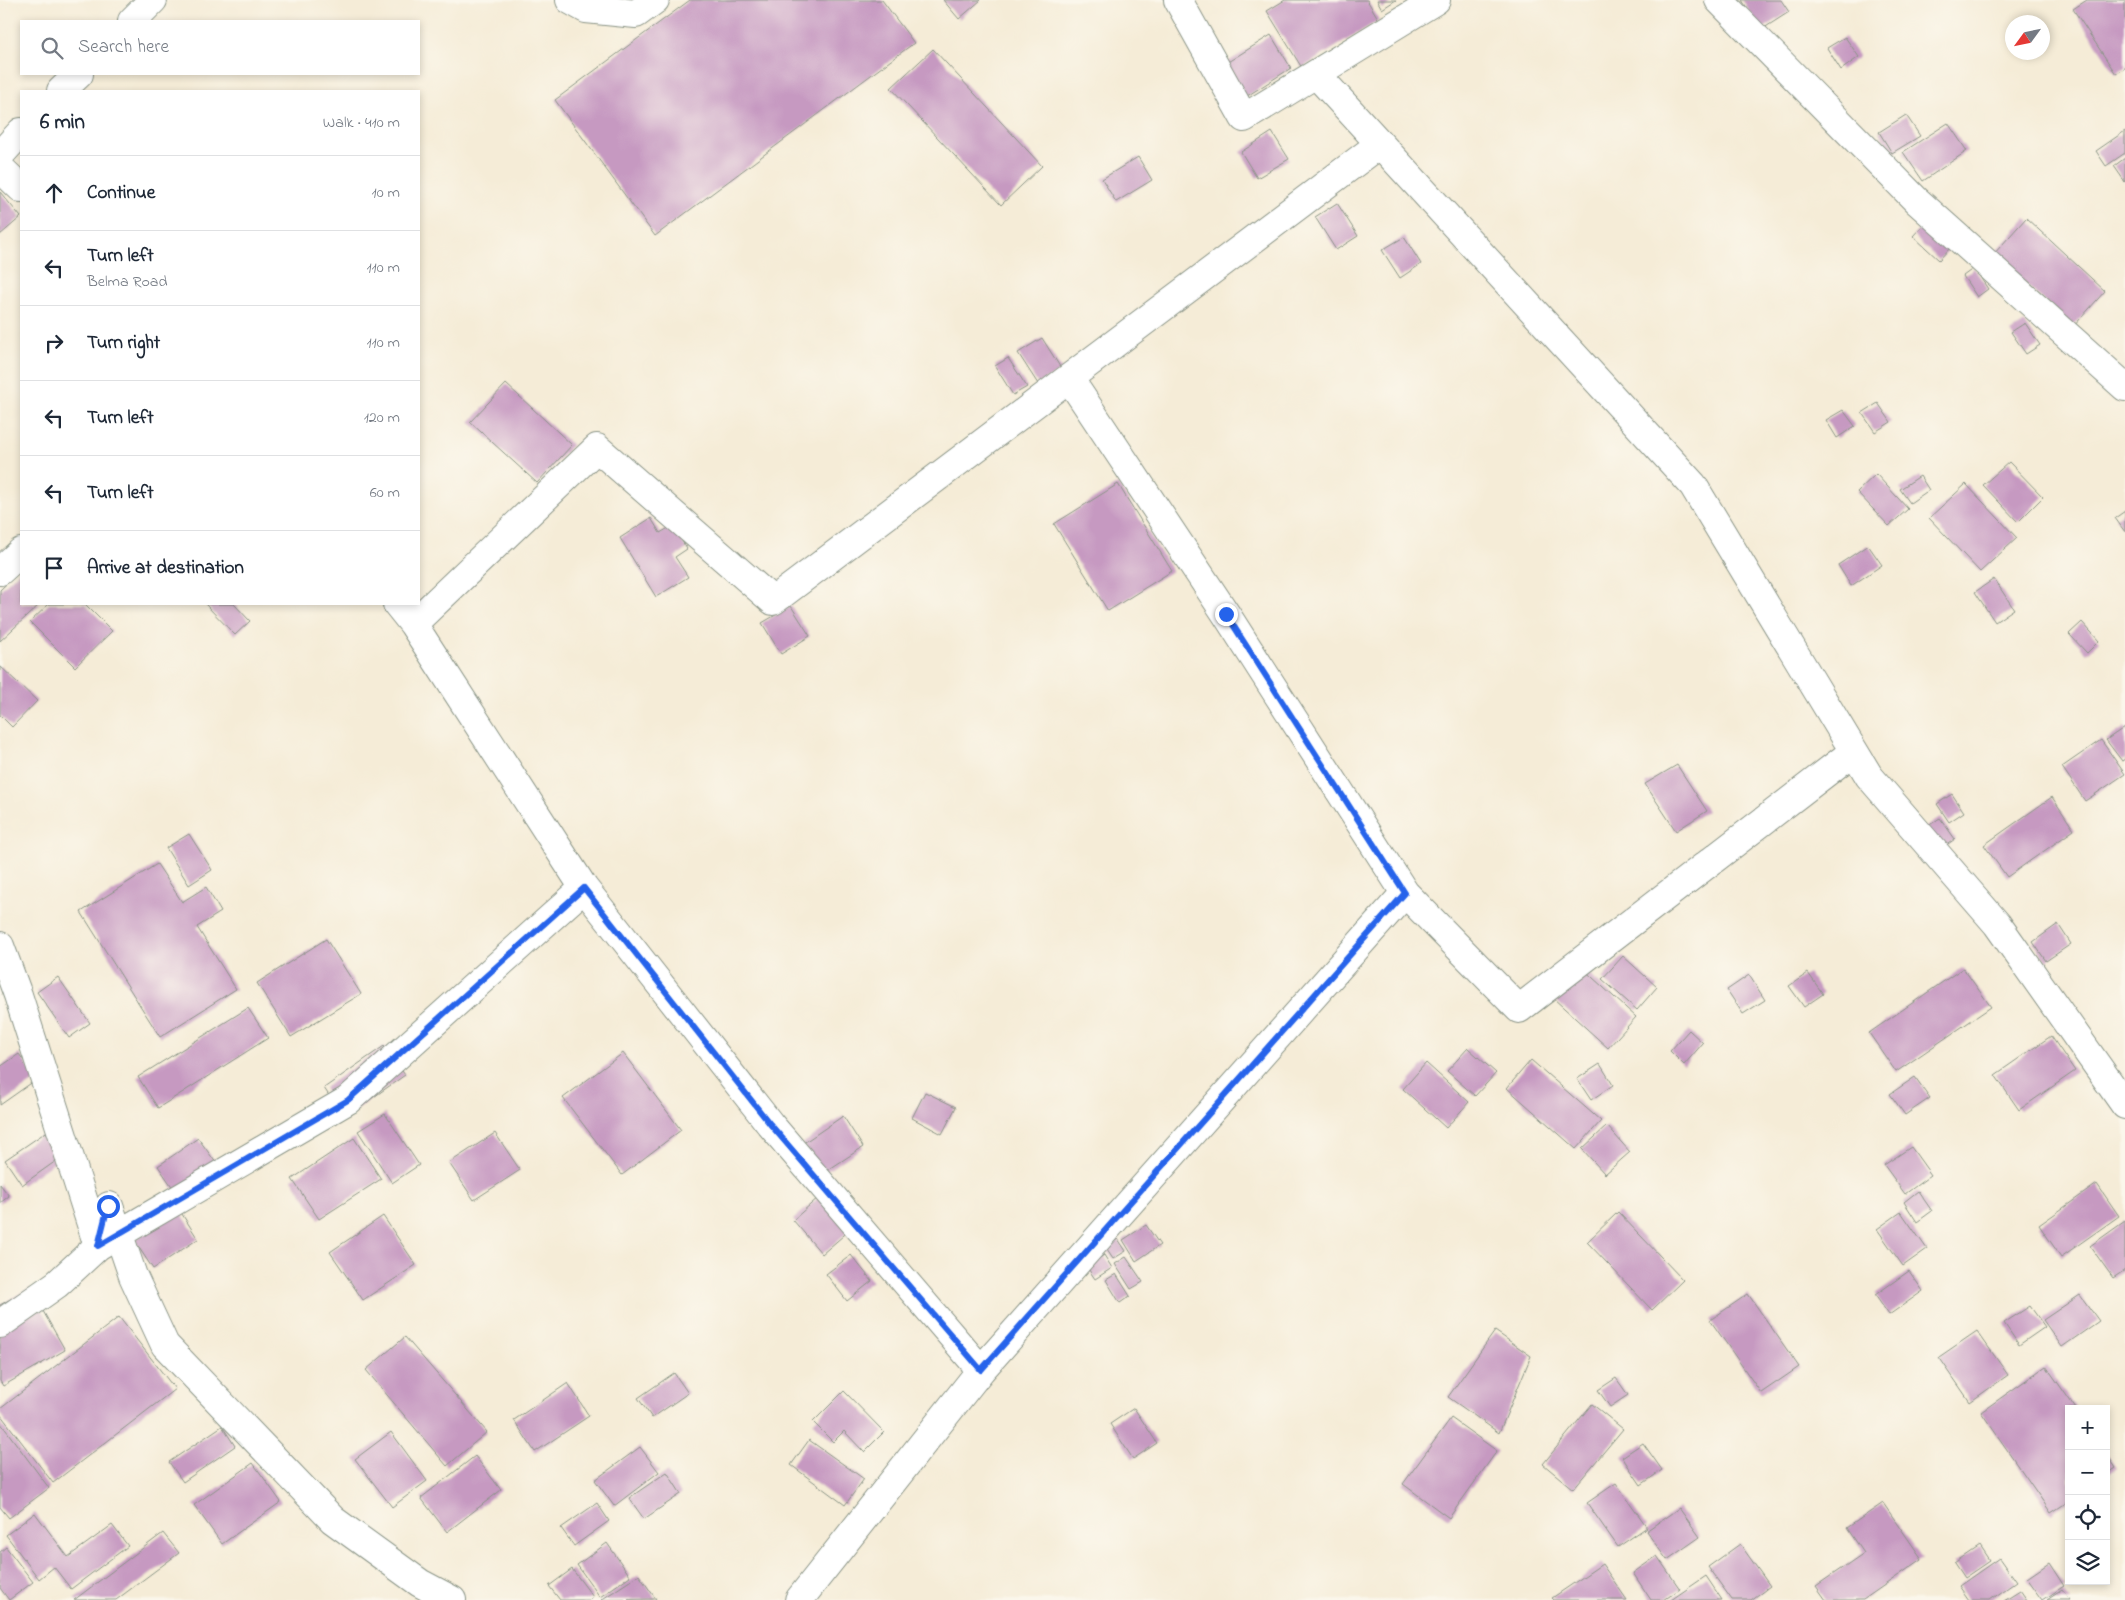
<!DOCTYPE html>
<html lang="en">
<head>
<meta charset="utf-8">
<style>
  body { margin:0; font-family:"Indie Flower",sans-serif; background:#f6f6f7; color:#1f2937 }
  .controls { position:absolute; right:15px; bottom:15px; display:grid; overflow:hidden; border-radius:0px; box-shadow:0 2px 8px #0003 }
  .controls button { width:45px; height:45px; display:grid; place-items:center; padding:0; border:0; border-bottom:1px solid #e0e1e3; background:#fff; color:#1f2937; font:25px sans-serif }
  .compass { position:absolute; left:2005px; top:15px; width:45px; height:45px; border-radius:50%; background:#fff; box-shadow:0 2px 8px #0003; rotate:237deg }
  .stop { position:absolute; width:15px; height:15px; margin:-11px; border:4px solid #2563eb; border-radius:50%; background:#fff }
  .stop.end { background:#2563eb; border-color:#fff; box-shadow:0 1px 5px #0008 }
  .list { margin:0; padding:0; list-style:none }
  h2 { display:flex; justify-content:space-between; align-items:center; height:65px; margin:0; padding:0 20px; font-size:21px }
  h2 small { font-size:16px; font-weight:400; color:#747a83 }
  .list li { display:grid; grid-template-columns:32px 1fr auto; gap:15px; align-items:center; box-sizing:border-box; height:75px; padding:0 20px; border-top:1px solid #e0e1e3 }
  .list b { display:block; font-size:19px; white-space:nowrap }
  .list p { margin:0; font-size:16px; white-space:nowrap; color:#747a83 }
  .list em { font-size:16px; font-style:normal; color:#747a83 }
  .icon { flex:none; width:28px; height:28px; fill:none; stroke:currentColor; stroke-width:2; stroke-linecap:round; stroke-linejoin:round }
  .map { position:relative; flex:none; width:2125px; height:1600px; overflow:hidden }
  .search { position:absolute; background:#fff; box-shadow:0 2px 8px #0003; left:20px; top:20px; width:400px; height:55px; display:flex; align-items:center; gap:12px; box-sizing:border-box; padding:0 18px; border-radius:0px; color:#747a83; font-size:19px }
  .panel { position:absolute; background:#fff; box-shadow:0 2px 8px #0003; left:20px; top:90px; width:400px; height:515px; border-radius:0px }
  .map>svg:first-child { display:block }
  .building { fill:#c699c1 }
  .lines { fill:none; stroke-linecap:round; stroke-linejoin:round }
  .minor-casing { stroke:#8a9486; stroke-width:30 }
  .minor { stroke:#fff; stroke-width:28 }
  .route { stroke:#2563eb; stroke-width:6 }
</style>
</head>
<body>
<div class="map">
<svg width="2125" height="1600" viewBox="0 0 2125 1600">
  <rect width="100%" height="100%" fill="#fbf7ec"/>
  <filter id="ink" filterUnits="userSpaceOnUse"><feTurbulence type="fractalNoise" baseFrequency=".02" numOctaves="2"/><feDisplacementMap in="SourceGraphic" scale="10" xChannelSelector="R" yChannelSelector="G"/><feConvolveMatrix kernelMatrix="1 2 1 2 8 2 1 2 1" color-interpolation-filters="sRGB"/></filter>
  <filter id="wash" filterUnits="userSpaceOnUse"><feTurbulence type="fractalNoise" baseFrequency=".0096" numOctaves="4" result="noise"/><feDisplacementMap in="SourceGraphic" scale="20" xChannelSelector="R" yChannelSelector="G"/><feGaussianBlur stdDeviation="1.12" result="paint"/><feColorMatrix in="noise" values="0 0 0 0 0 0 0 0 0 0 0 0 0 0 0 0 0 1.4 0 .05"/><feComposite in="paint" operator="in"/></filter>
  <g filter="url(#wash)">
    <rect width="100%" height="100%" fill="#f5ecd7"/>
    <g id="blocks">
      <path class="building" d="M 690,0 L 882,0 L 914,43 L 655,236 L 555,100 Z
        M 943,0 L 981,0 L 959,19 Z
        M 1285,0 L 1367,0 L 1379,20 L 1302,68 L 1267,11 Z
        M 1377,0 L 1396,0 L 1382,9 Z
        M 1742,0 L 1781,0 L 1789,12 L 1761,30 Z
        M 2087,0 L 2125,0 L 2125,68 L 2116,74 L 2073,9 Z
        M 1271,35 L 1291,68 L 1244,98 L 1223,65 Z
        M 1845,37 L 1859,57 L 1841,70 L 1827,48 Z
        M 933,49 L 1042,166 L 1001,205 L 891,88 Z
        M 1906,115 L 1920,136 L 1892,153 L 1879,132 Z
        M 1948,123 L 1967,151 L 1923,181 L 1903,152 Z
        M 2125,131 L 2125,153 L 2106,166 L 2096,151 Z
        M 1272,132 L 1289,159 L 1257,178 L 1241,152 Z
        M 1138,157 L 1152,180 L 1116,202 L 1102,179 Z
        M 2125,158 L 2125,182 L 2114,166 Z
        M 0,192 L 21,217 L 0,235 Z
        M 1337,203 L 1358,236 L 1336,250 L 1315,217 Z
        M 2026,218 L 2105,291 L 2073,327 L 1993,255 Z
        M 1924,224 L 1950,248 L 1939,260 L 1913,236 Z
        M 1404,237 L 1421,264 L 1400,278 L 1382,250 Z
        M 1974,268 L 1988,289 L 1977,297 L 1963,276 Z
        M 2025,323 L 2040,345 L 2026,354 L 2011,332 Z
        M 1042,338 L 1062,370 L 1038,384 L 1018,353 Z
        M 1008,358 L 1027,387 L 1013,395 L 995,366 Z
        M 506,384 L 572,445 L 537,483 L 470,422 Z
        M 1878,403 L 1891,422 L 1875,432 L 1862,413 Z
        M 1843,410 L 1855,426 L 1837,438 L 1826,420 Z
        M 2009,462 L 2043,497 L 2018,522 L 1983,485 Z
        M 1876,474 L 1908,509 L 1889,526 L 1857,492 Z
        M 1920,476 L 1929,490 L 1910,503 L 1900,489 Z
        M 1118,484 L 1172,571 L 1108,611 L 1054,524 Z
        M 1966,484 L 2017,538 L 1980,572 L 1929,518 Z
        M 2125,511 L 2125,532 L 2115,518 Z
        M 651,518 L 660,533 L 672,526 L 687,549 L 675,557 L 688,577 L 656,597 L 620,538 Z
        M 1868,545 L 1882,565 L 1851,586 L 1838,565 Z
        M 21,570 L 21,604 L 40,604 L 0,641 L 0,590 Z
        M 1994,579 L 2014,609 L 1995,622 L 1975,592 Z
        M 49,604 L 85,604 L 112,631 L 75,667 L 30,622 Z
        M 205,604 L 234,604 L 250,621 L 235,635 Z
        M 791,606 L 810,636 L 781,654 L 762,623 Z
        M 2082,622 L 2099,641 L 2087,653 L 2069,634 Z
        M 0,666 L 37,701 L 12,727 L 0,715 Z
        M 2125,727 L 2125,759 L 2122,761 L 2106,740 Z
        M 2101,740 L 2125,774 L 2085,801 L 2062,767 Z
        M 1677,765 L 1707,811 L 1676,831 L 1645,784 Z
        M 1952,794 L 1964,812 L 1949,822 L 1937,804 Z
        M 2052,797 L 2074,830 L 2007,877 L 1984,845 Z
        M 1940,818 L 1955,839 L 1938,851 L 1922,830 Z
        M 189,834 L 212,870 L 189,885 L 166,848 Z
        M 157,864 L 182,902 L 206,887 L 221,912 L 197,927 L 236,989 L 160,1037 L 81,912 Z
        M 2058,924 L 2071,944 L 2046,961 L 2033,942 Z
        M 326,939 L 361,994 L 291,1037 L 257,983 Z
        M 1623,956 L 1657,987 L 1637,1010 L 1602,979 Z
        M 1581,967 L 1636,1017 L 1608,1048 L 1553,998 Z
        M 1963,968 L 1991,1007 L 1896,1072 L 1869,1033 Z
        M 1808,973 L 1823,994 L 1804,1007 L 1789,986 Z
        M 1749,975 L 1765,1000 L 1743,1014 L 1727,990 Z
        M 58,977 L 90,1023 L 69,1038 L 37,992 Z
        M 248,1008 L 268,1038 L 158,1108 L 138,1077 Z
        M 1689,1030 L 1703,1043 L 1684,1065 L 1670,1051 Z
        M 2051,1036 L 2075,1071 L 2019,1110 L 1995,1075 Z
        M 384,1046 L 405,1075 L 344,1118 L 324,1088 Z
        M 1468,1048 L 1496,1073 L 1475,1096 L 1447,1071 Z
        M 623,1053 L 681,1130 L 622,1175 L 563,1098 Z
        M 19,1054 L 37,1079 L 0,1105 L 0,1067 Z
        M 1531,1060 L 1601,1121 L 1576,1149 L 1507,1088 Z
        M 1426,1063 L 1469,1102 L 1446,1128 L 1403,1089 Z
        M 1600,1064 L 1613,1085 L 1591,1100 L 1577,1079 Z
        M 1915,1077 L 1930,1098 L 1905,1115 L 1890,1094 Z
        M 925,1092 L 956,1107 L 942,1134 L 912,1118 Z
        M 385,1114 L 419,1165 L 392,1183 L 358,1131 Z
        M 843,1116 L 863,1147 L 822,1174 L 802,1144 Z
        M 1607,1126 L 1630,1152 L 1605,1174 L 1582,1149 Z
        M 46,1132 L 63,1156 L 22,1185 L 5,1160 Z
        M 495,1133 L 520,1170 L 474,1200 L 449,1163 Z
        M 198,1138 L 227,1178 L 186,1207 L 158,1166 Z
        M 354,1138 L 381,1179 L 319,1219 L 292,1179 Z
        M 1911,1147 L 1931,1175 L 1905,1194 L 1884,1165 Z
        M 0,1184 L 9,1196 L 0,1203 Z
        M 2097,1184 L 2119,1216 L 2061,1257 L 2039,1225 Z
        M 828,1189 L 858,1223 L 822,1254 L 793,1220 Z
        M 1918,1191 L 1932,1211 L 1917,1222 L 1904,1202 Z
        M 180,1211 L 198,1239 L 153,1269 L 134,1240 Z
        M 1618,1212 L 1683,1280 L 1652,1310 L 1587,1242 Z
        M 1901,1212 L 1927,1249 L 1903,1266 L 1877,1229 Z
        M 383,1216 L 416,1265 L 363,1300 L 330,1252 Z
        M 2125,1221 L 2125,1270 L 2113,1278 L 2090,1246 Z
        M 1146,1225 L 1160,1245 L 1136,1261 L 1123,1240 Z
        M 1118,1239 L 1126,1251 L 1113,1259 L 1105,1247 Z
        M 851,1255 L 872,1281 L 847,1301 L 826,1274 Z
        M 1104,1255 L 1112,1268 L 1095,1279 L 1087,1267 Z
        M 1126,1257 L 1143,1282 L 1131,1289 L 1115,1264 Z
        M 1909,1271 L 1923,1291 L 1889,1315 L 1875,1295 Z
        M 1116,1274 L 1130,1296 L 1120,1303 L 1106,1280 Z
        M 30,1288 L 65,1350 L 3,1386 L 0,1381 L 0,1305 Z
        M 1748,1294 L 1799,1367 L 1761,1393 L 1710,1320 Z
        M 2080,1295 L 2099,1321 L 2062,1347 L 2043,1320 Z
        M 2030,1306 L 2045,1327 L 2019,1345 L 2004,1323 Z
        M 119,1317 L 175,1389 L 53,1483 L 0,1414 L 0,1409 Z
        M 1495,1331 L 1531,1356 L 1499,1433 L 1448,1397 Z
        M 1977,1331 L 2008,1375 L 1970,1402 L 1939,1357 Z
        M 405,1337 L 487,1432 L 447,1466 L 366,1370 Z
        M 2046,1366 L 2076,1409 L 2069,1409 L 2069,1501 L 2051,1513 L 1981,1412 Z
        M 674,1373 L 688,1393 L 652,1418 L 638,1398 Z
        M 1616,1378 L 1628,1395 L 1610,1407 L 1598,1390 Z
        M 568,1383 L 589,1416 L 535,1452 L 514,1420 Z
        M 844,1391 L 884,1432 L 864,1452 L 844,1431 L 833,1442 L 813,1422 Z
        M 1592,1404 L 1623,1429 L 1573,1489 L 1543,1464 Z
        M 1134,1408 L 1157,1443 L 1133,1459 L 1110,1424 Z
        M 1451,1418 L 1497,1451 L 1449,1518 L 1403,1484 Z
        M 0,1422 L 49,1488 L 9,1518 L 0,1507 Z
        M 222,1426 L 235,1446 L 183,1482 L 169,1462 Z
        M 391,1432 L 427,1481 L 392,1507 L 355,1459 Z
        M 809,1440 L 864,1479 L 845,1505 L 791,1465 Z
        M 1643,1443 L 1662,1470 L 1641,1485 L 1622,1457 Z
        M 640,1447 L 659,1472 L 614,1506 L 595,1480 Z
        M 2106,1453 L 2116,1468 L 2106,1475 Z
        M 475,1456 L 501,1490 L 447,1532 L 421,1498 Z
        M 253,1463 L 281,1502 L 222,1544 L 194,1505 Z
        M 667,1472 L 681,1494 L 644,1519 L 629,1498 Z
        M 1616,1483 L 1647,1527 L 1618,1547 L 1587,1503 Z
        M 597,1503 L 609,1521 L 574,1546 L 561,1528 Z
        M 1883,1503 L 1922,1559 L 1863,1600 L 1826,1600 L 1816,1586 L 1864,1553 L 1847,1528 Z
        M 1679,1508 L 1700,1537 L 1667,1560 L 1646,1531 Z
        M 35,1513 L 68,1557 L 112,1525 L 128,1546 L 71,1589 L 54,1567 L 39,1579 L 6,1535 Z
        M 163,1533 L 179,1553 L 116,1600 L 74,1600 Z
        M 607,1543 L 630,1576 L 600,1597 L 577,1565 Z
        M 1740,1544 L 1770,1586 L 1751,1600 L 1732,1600 L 1708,1567 Z
        M 1979,1546 L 1989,1561 L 1964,1578 L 1954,1563 Z
        M 6,1547 L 33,1582 L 9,1600 L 0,1588 L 0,1552 Z
        M 1657,1556 L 1680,1589 L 1664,1600 L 1651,1600 L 1633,1573 Z
        M 1999,1558 L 2016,1582 L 1990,1600 L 1969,1600 L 1959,1586 Z
        M 2049,1563 L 2064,1586 L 2043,1600 L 2027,1578 Z
        M 1602,1564 L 1627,1600 L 1554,1600 L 1552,1598 Z
        M 572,1569 L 593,1597 L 589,1600 L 560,1600 L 549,1586 Z
        M 639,1575 L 656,1599 L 601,1600 Z
        M 1706,1576 L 1722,1600 L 1671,1600 Z
        M 2020,1590 L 2027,1600 L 2004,1600 Z
        M 2062,1590 L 2070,1600 L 2047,1600 Z"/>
    </g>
  </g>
  <g filter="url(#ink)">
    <use href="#blocks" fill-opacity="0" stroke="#8a9486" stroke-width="1"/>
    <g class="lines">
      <g class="minor-casing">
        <path id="minor" d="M 570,0 L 586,9 L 636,14 L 655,0
          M 1178,0 L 1244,118 L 1436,0
          M 1719,0 L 1916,200 L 2125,387
          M 132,21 L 153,0
          M 1316,74 L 1693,485 L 1869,776 L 1997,924 L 2125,1105
          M 61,91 L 79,74
          M 0,155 L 21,132
          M 0,168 L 21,188
          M 1069,378 L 1380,144
          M 0,571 L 21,552
          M 397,604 L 413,624 L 584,888 L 770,1124 L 981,1370
          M 413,624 L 597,448 L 773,601 L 1069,378 L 1226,614 L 1405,893 L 981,1370 L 799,1600
          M 1405,893 L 1519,1009 L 1853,752
          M 0,946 L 18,995 L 98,1246
          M 98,1246 L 109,1206 L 133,1276 L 165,1345 L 333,1520 L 420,1583 L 452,1600
          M 0,1324 L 57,1284 L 98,1246 L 348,1100 L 584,888"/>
      </g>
      <use href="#minor" class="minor"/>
    </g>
  </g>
  <g class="lines" filter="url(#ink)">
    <path class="route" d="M 108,1206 L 98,1246 L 348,1100 L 584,888 L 770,1124 L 981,1370 L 1405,893 L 1226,614"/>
  </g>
</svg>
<div class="controls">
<button>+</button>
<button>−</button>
<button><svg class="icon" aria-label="locate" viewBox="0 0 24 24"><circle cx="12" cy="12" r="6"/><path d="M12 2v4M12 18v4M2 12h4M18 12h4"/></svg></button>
<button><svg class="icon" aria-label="layers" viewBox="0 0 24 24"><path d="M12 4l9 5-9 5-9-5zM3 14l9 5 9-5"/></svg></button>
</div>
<svg class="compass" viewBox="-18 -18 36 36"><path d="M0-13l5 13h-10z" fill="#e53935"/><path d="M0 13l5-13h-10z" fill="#747a83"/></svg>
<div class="stop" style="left:108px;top:1206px"></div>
<div class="stop end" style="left:1226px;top:614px"></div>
<div class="search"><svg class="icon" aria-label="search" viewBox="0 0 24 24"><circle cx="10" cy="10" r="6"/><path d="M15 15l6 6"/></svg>Search here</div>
<section class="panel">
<h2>6 min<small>Walk · 410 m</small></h2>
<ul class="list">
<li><svg class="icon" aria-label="ahead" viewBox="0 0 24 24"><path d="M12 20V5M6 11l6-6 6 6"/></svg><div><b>Continue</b></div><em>10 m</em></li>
<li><svg class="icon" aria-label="left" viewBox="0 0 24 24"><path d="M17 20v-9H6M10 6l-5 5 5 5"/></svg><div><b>Turn left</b><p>Belma Road</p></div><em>110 m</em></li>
<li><svg class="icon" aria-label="right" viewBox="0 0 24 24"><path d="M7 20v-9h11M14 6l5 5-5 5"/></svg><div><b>Turn right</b></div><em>110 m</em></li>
<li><svg class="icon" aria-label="left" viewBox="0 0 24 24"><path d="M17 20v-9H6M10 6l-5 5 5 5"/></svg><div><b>Turn left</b></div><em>120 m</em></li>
<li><svg class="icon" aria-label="left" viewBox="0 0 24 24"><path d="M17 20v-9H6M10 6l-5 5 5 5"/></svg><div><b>Turn left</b></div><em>60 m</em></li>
<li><svg class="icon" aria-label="arrive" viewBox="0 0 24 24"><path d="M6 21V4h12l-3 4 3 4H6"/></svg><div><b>Arrive at destination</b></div></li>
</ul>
</section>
</div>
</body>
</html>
